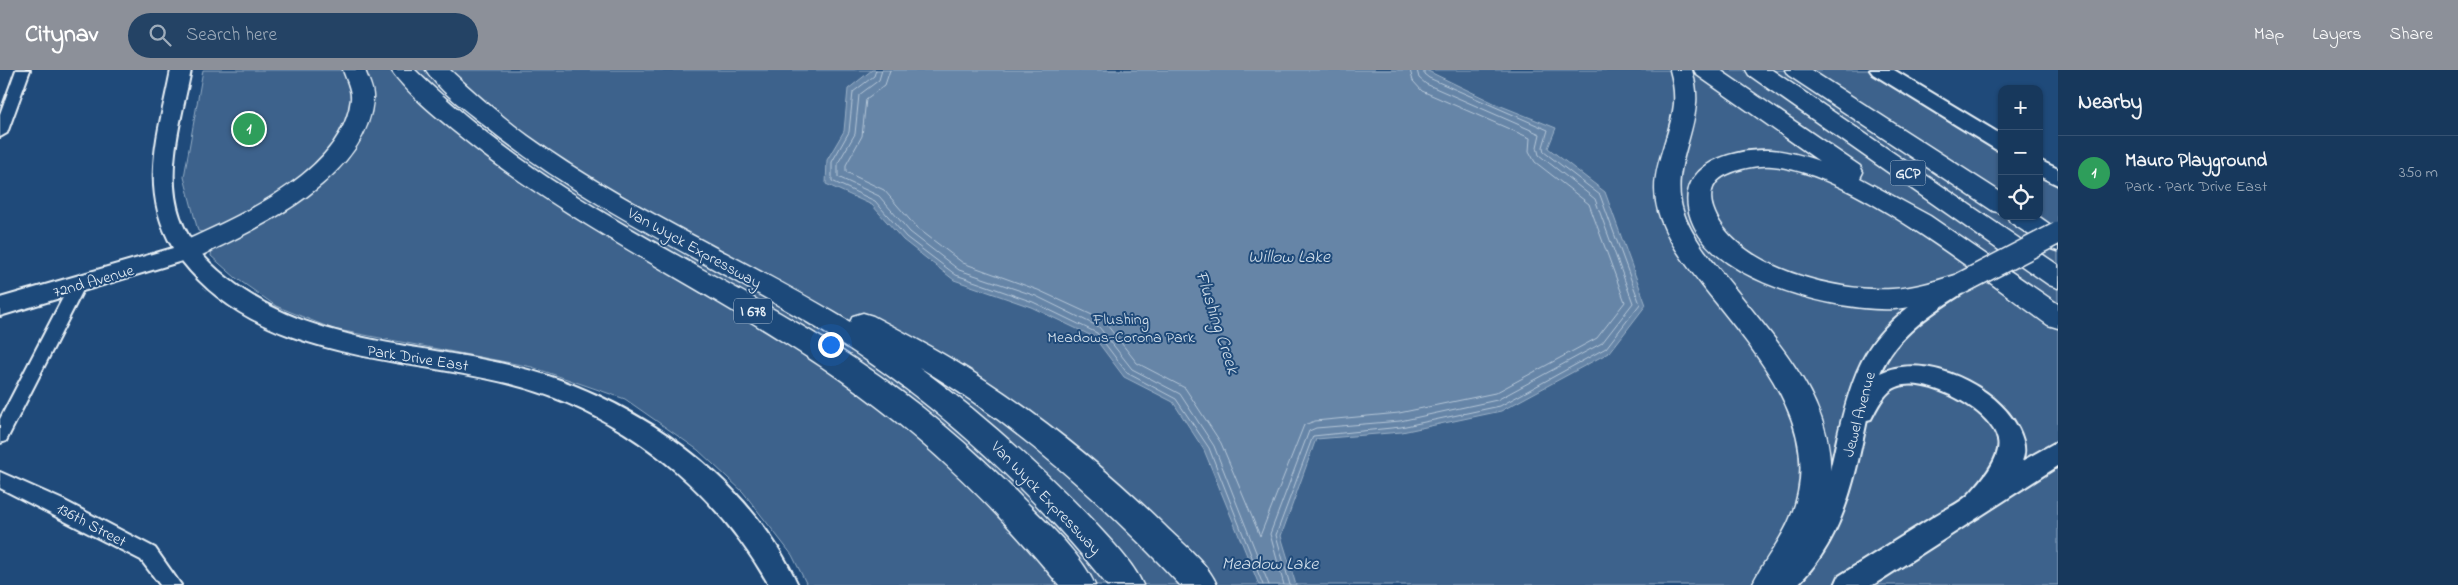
<!DOCTYPE html>
<html lang="en">
<head>
<meta charset="utf-8">
<style>
  body { margin:0; font-family:"Indie Flower",sans-serif; background:#244365; color:#f1f3f6 }
  .controls { position:absolute; right:15px; top:15px; display:grid; overflow:hidden; border-radius:10px; box-shadow:0 1px 4px #0004 }
  .controls button { width:45px; height:45px; display:grid; place-items:center; padding:0; border:0; border-bottom:1px solid #365272; background:#17385c; color:#f1f3f6; font:25px sans-serif }
  .you { position:absolute; left:830px; top:274px; width:18px; height:18px; margin:-12px; border:4px solid #fff; border-radius:50%; background:#1a73e8; box-shadow:0 0 0 8px #1a73e833 }
  .badge { display:grid; place-items:center; width:32px; height:32px; border-radius:50%; background:#8c9099; color:#fff; font-size:16px; font-weight:700 }
  .pin { position:absolute; translate:-50% -50%; border:2px solid #fff; box-shadow:0 1px 5px #0006 }
  .list { margin:0; padding:0; list-style:none }
  h2 { display:flex; justify-content:space-between; align-items:center; height:65px; margin:0; padding:0 20px; font-size:21px }
  h2 small { font-size:16px; font-weight:400; color:#9eacbb }
  .list li { display:grid; grid-template-columns:32px 1fr auto; gap:15px; align-items:center; box-sizing:border-box; height:75px; padding:0 20px; border-top:1px solid #365272 }
  .list b { display:block; font-size:19px; white-space:nowrap }
  .list p { margin:0; font-size:16px; white-space:nowrap; color:#9eacbb }
  .list em { font-size:16px; font-style:normal; color:#9eacbb }
  .icon { flex:none; width:28px; height:28px; fill:none; stroke:currentColor; stroke-width:2; stroke-linecap:round; stroke-linejoin:round }
  .map { position:relative; flex:none; width:2058px; height:515px; overflow:hidden }
  header { display:flex; align-items:center; gap:30px; box-sizing:border-box; height:70px; padding:0 25px; background:#8c9099; color:#fff }
  header strong { font-size:24px }
  nav { display:flex; gap:28px; margin-inline-start:auto; font-size:18px }
  .search { width:350px; height:45px; background:#244365; display:flex; align-items:center; gap:12px; box-sizing:border-box; padding:0 18px; border-radius:28px; color:#9eacbb; font-size:19px }
  main { display:flex }
  aside { flex:1; background:#17385c }
  .map>svg:first-child { display:block }
  .green { fill:#3c628c; stroke:#92aac2 }
  .water { fill:#6685a7; stroke:#9ab0c7 }
  .lines { fill:none; stroke-linecap:round; stroke-linejoin:round }
  .shore { stroke:#b4c6d8; stroke-width:1 }
  .street-casing { stroke:#e8f1f8; stroke-width:4 }
  .secondary-casing { stroke:#e8f1f8; stroke-width:4 }
  .highway-casing { stroke:#e8f1f8; stroke-width:3 }
  .street { fill:#1f4a7a; fill-rule:evenodd }
  .secondary { fill:#1f4a7a; fill-rule:evenodd }
  .highway { fill:#1f4a7a; fill-rule:evenodd }
  .secondary-bridge-casing { stroke:#e8f1f8; stroke-width:24; stroke-linecap:butt }
  .secondary-bridge { stroke:#1f4a7a; stroke-width:21 }
  .labels { text-anchor:middle; stroke-width:4; stroke-linejoin:round; paint-order:stroke }
  .shield { fill:#1f4a7a; stroke:#acbfd2; stroke-width:1 }
  .shield-label { font-size:15px; font-weight:bold; fill:#e8f1f8 }
  .street-label { font-size:16px; fill:#e8f1f8; stroke:#1f4a7a }
  .park-label { font-size:16px; fill:#d7e3ed; stroke:#1f4a7a }
  .water-label { font-size:18px; font-style:italic; fill:#d4e1ec; stroke:#1f4a7a }
</style>
</head>
<body>
<header>
<strong>Citynav</strong>
<div class="search"><svg class="icon" aria-label="search" viewBox="0 0 24 24"><circle cx="10" cy="10" r="6"/><path d="M15 15l6 6"/></svg>Search here</div>
<nav><a>Map</a><a>Layers</a><a>Share</a></nav>
</header>
<main>
<div class="map">
<svg width="2058" height="515" viewBox="0 0 2058 515">
  <rect width="100%" height="100%" fill="#1f4a7a"/>
  <filter id="ink" filterUnits="userSpaceOnUse"><feTurbulence type="fractalNoise" baseFrequency=".02" numOctaves="2"/><feDisplacementMap in="SourceGraphic" scale="10" xChannelSelector="R" yChannelSelector="G"/><feConvolveMatrix kernelMatrix="1 2 1 2 8 2 1 2 1" color-interpolation-filters="sRGB"/></filter>
  <g filter="url(#ink)">
    <path class="green" d="M 203,0 L 1870,0 L 2002,79 L 2002,146 L 2039,146 L 2039,102 L 2058,113 L 2058,515 L 807,515 L 792,485 L 743,422 L 698,380 L 625,329 L 532,297 L 333,259 L 276,236 L 236,208 L 211,186 L 212,179 L 206,173 L 202,162 L 198,161 L 184,107 Z"/>
    <path class="water" d="M 872,0 L 1426,0 L 1496,34 L 1556,58 L 1548,78 L 1605,122 L 1646,235 L 1610,282 L 1501,341 L 1402,362 L 1316,369 L 1281,466 L 1296,515 L 1259,515 L 1204,380 L 1173,332 L 1124,307 L 1094,267 L 1031,237 L 954,210 L 903,170 L 872,135 L 826,114 L 827,90 L 844,61 L 848,19 Z"/>
    <g class="lines">
      <path class="shore" d="M 876,0 L 874,6 L 853,22 L 849,62 L 832,92 L 832,111 L 875,131 L 906,167 L 956,205 L 1033,232 L 1097,263 L 1127,303 L 1176,329 L 1209,378 L 1263,515
        M 882,0 L 879,10 L 859,25 L 855,64 L 838,93 L 838,107 L 879,126 L 910,162 L 959,200 L 1036,226 L 1099,257 L 1132,299 L 1180,324 L 1214,376 L 1269,515
        M 890,0 L 885,15 L 866,29 L 862,66 L 846,95 L 846,102 L 884,120 L 916,157 L 963,193 L 1038,220 L 1103,250 L 1137,293 L 1185,318 L 1221,373 L 1260,466 L 1304,355 L 1315,351 L 1399,343 L 1495,323 L 1597,268 L 1625,232 L 1589,134 L 1535,92 L 1529,81 L 1530,68 L 1422,21 L 1413,11 L 1410,0
        M 1284,515 L 1270,464 L 1309,361 L 1316,358 L 1400,351 L 1497,330 L 1602,273 L 1633,233 L 1595,129 L 1539,85 L 1537,77 L 1540,64 L 1426,14 L 1419,8 L 1417,0
        M 1290,515 L 1276,465 L 1313,366 L 1401,357 L 1500,336 L 1606,278 L 1640,234 L 1600,125 L 1544,82 L 1543,77 L 1548,60 L 1429,8 L 1424,4 L 1424,0"/>
      <g class="street-casing">
        <path id="street" d="M 16,0 L 30,0 L 7,63 L 0,67 L 0,44 Z
          M 78,208 L 84,210 L 86,214 L 6,371 L 0,373 L 0,349 L 70,214 L 72,210 Z
          M 0,402 L 63,430 L 155,478 L 181,515 L 160,515 L 141,490 L 0,418 Z"/>
      </g>
      <g class="secondary-casing">
        <path id="secondary" d="M 171,0 L 191,0 C 182,47 164,101 180,147 C 189,173 206,191 226,207 C 321,285 450,270 560,310 C 659,346 754,418 798,515 L 769,515 C 713,416 618,340 507,313 C 396,286 258,289 182,191 L 0,246 L 0,228 L 173,178 C 138,118 159,63 171,0 Z
          M 1870,0 L 1894,0 L 2002,65 L 2002,81 L 1995,79 L 1873,4 Z
          M 2039,90 L 2058,99 L 2058,115 L 2039,106 Z
          M 1958,207 L 1966,209 L 1969,215 L 1966,221 C 1933,242 1896,265 1880,303 C 1925,281 1997,316 2018,358 C 2023,368 2027,380 2022,391 L 2058,371 L 2058,396 L 1873,515 L 1835,515 L 1839,506 C 1871,486 1904,465 1936,445 C 1947,438 1963,432 1971,422 C 1982,410 2002,387 1998,370 C 1992,340 1925,305 1897,317 C 1884,322 1877,338 1871,349 L 1867,350 C 1854,411 1843,470 1797,515 L 1764,515 C 1769,503 1779,496 1788,487 C 1798,475 1807,463 1814,449 C 1826,424 1831,396 1837,369 C 1858,280 1872,258 1950,209 Z"/>
      </g>
      <g class="highway-casing">
        <path id="highway" d="M 343,0 L 365,0 C 368,9 374,19 373,29 C 367,109 257,159 194,189 L 185,191 L 176,189 L 172,182 L 176,175 C 235,148 343,103 351,29 C 352,20 346,9 343,0 Z
          M 391,0 L 415,0 C 462,45 512,85 567,120 C 662,181 764,229 858,291 C 918,331 973,377 1023,429 C 1047,453 1082,485 1095,515 L 1059,515 C 977,415 892,339 782,271 C 676,204 563,149 465,70 C 443,52 407,24 391,0 Z
          M 426,0 L 450,0 C 475,23 501,46 528,66 C 629,139 744,188 850,252 L 853,246 L 863,243 L 873,246 C 911,266 949,286 985,310 C 1049,352 1110,402 1165,456 C 1183,474 1207,492 1217,515 L 1180,515 C 1102,432 1017,355 919,297 C 982,344 1040,395 1094,452 C 1111,471 1133,492 1143,515 L 1107,515 C 1020,407 916,315 795,245 C 692,184 583,134 489,59 C 468,42 441,23 426,0 Z
          M 1670,0 L 1692,0 C 1695,11 1697,22 1696,34 C 1693,71 1671,103 1683,141 C 1693,171 1716,195 1736,220 C 1789,287 1852,352 1823,445 C 1815,470 1798,493 1785,515 L 1752,515 C 1763,491 1782,470 1791,446 C 1827,356 1753,281 1702,215 C 1685,193 1666,169 1658,141 C 1647,102 1670,71 1674,34 C 1675,22 1673,11 1670,0 Z
          M 1694,0 L 1720,0 L 1860,96 L 1863,102 L 1860,108 L 1930,146 L 2058,234 L 2058,258 L 2048,255 C 1981,208 1852,102 1772,96 C 1757,95 1742,98 1728,104 C 1713,110 1708,123 1713,138 C 1733,197 1835,222 1892,219 C 1916,218 1939,210 1962,203 L 1971,206 L 1975,213 L 1971,220 C 1946,228 1920,237 1894,239 C 1838,242 1719,212 1694,156 C 1668,100 1724,78 1771,80 C 1787,81 1804,86 1819,91 L 1697,5 Z
          M 1746,0 L 1772,0 L 2058,195 L 2058,218 L 2049,215 L 1749,5 Z
          M 1785,0 L 1811,0 L 2002,123 L 2002,143 L 1993,141 L 1788,5 Z
          M 2007,146 L 2038,146 L 2058,160 L 2058,181 L 2049,178 L 2010,152 Z"/>
      </g>
      <use href="#street" class="street"/>
      <use href="#secondary" class="secondary"/>
      <use href="#highway" class="highway"/>
      <g class="secondary-bridge-casing">
        <path id="secondary-bridge" d="M 1962,213 L 2058,163"/>
      </g>
      <use href="#secondary-bridge" class="secondary-bridge"/>
    </g>
  </g>
  <g class="labels">
    <g class="shield">
      <rect x="1890.5" y="90.5" width="35" height="25" rx="4"/>
      <rect x="734" y="228.5" width="38" height="25" rx="4"/>
    </g>
    <g class="shield-label">
      <text x="1908" y="108">GCP</text>
      <text x="753" y="246">I 678</text>
    </g>
    <g class="street-label">
      <text transform="translate(695 177) rotate(29)" y="6">Van Wyck Expressway</text>
      <text transform="translate(93 210) rotate(-16)" y="6">72nd Avenue</text>
      <text transform="translate(418 287) rotate(9)" y="6">Park Drive East</text>
      <text transform="translate(1858 344) rotate(-75)" y="6">Jewel Avenue</text>
      <text transform="translate(1047 427) rotate(46)" y="6">Van Wyck Expressway</text>
      <text transform="translate(92 454) rotate(28)" y="6">136th Street</text>
    </g>
    <g class="park-label">
      <text x="1121" y="254">Flushing<tspan x="1121" dy="18">Meadows-Corona Park</tspan></text>
    </g>
    <g class="water-label">
      <text x="1289" y="192">Willow Lake</text>
      <text transform="translate(1218 252) rotate(72)" y="6">Flushing Creek</text>
      <text x="1270" y="499">Meadow Lake</text>
    </g>
  </g>
</svg>
<div class="controls">
<button>+</button>
<button>−</button>
<button><svg class="icon" aria-label="locate" viewBox="0 0 24 24"><circle cx="12" cy="12" r="6"/><path d="M12 2v4M12 18v4M2 12h4M18 12h4"/></svg></button>
</div>
<div class="you"></div>
<div class="pin badge" style="left:249px;top:59px;background:#2e9e5b">1</div>
</div>
<aside>
<h2>Nearby<small></small></h2>
<ul class="list">
<li><span class="badge" style="background:#2e9e5b">1</span><div><b>Mauro Playground</b><p>Park · Park Drive East</p></div><em>350 m</em></li>
</ul>
</aside>
</main>
</body>
</html>
